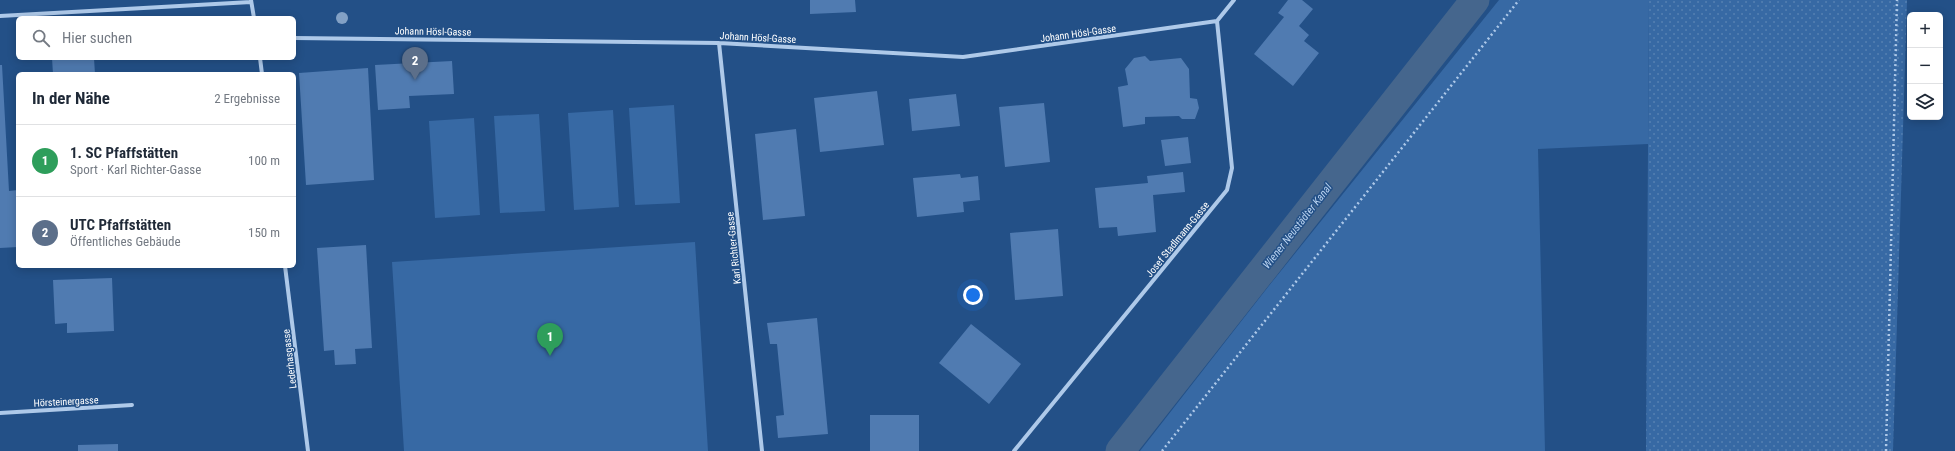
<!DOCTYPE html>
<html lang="de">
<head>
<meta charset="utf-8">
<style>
  body { margin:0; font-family:"Roboto Condensed",sans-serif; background:#f2f2f3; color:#1f2937 }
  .controls { position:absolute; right:12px; top:12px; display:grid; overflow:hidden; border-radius:6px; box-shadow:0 2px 10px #0003 }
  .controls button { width:36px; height:36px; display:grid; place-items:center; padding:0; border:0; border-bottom:1px solid #e0e1e3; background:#fff; color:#1f2937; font:20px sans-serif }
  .you { position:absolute; left:973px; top:295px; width:14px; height:14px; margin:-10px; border:3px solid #fff; border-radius:50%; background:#1a73e8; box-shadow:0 0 0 6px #1a73e833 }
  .badge { display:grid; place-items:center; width:26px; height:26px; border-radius:50%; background:#7f7351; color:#fff; font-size:13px; font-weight:700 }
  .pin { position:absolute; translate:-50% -33px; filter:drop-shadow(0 1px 2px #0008) }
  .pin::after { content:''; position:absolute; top:21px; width:14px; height:12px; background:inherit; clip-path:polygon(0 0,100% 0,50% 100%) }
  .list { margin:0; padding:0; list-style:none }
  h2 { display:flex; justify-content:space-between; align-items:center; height:52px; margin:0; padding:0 16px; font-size:17px }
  h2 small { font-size:13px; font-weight:400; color:#747a83 }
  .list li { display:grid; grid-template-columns:26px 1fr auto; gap:12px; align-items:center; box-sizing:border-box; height:72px; padding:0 16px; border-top:1px solid #e0e1e3 }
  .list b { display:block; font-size:15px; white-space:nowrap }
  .list p { margin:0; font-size:13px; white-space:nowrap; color:#747a83 }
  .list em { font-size:13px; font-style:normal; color:#747a83 }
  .icon { flex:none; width:22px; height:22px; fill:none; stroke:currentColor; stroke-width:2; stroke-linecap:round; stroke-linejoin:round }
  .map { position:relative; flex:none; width:1955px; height:451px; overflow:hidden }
  .search { position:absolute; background:#fff; box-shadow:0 2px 10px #0003; left:16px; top:16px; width:280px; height:44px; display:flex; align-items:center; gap:10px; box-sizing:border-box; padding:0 14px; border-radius:6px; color:#747a83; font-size:15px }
  .panel { position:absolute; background:#fff; box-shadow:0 2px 10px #0003; left:16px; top:72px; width:280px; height:196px; border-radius:6px }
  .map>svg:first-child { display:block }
  .green { fill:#3769a4 }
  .garden { fill:url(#garden-dots) }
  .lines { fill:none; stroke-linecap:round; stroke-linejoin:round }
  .canal { stroke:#45668d; stroke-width:29 }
  .building { fill:#507bb1 }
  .path { stroke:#aec9e9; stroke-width:2.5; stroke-dasharray:2 3; stroke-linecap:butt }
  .street { stroke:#aec9e9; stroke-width:4 }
  .tree { fill:#83a1c5 }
  .labels { text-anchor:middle; stroke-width:3; stroke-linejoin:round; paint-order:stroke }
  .street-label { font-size:10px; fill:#fff; stroke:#235087 }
  .water-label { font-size:11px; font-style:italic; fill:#bad3f0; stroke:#235087 }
</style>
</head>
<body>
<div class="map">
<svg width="1955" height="451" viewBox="0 0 1955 451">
  <defs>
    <pattern id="garden-dots" width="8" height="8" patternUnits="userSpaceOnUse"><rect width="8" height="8" fill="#3769a4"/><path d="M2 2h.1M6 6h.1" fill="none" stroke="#5580b2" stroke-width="1.8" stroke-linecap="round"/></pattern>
  </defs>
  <rect width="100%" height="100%" fill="#235087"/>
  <path class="green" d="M 1499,0 L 1649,0 L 1648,144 L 1538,149 L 1545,451 L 1140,451 L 1268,287 Z
    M 674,105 L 680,203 L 635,205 L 629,108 Z
    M 613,110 L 619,207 L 574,210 L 568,113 Z
    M 539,114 L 545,211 L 500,213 L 494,116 Z
    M 474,118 L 480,215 L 435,218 L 429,121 Z
    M 695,242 L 708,451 L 404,451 L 392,262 Z"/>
  <path class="garden" d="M 1649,0 L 1907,0 L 1893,451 L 1646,451 Z"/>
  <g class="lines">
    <path class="canal" d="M 1120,451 L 1475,0"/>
  </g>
  <path class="building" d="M 810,0 L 855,0 L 856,12 L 810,14 Z
    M 1288,0 L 1302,0 L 1313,9 L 1299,26 L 1309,35 L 1304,41 L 1319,53 L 1293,86 L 1254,54 L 1284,17 L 1278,13 Z
    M 1145,56 L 1150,61 L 1181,58 L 1189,69 L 1190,98 L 1197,99 L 1199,108 L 1195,119 L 1182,119 L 1179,116 L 1145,117 L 1145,124 L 1123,127 L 1118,87 L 1128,85 L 1125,69 L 1134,58 Z
    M 52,58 L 94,58 L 95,74 L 53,74 Z
    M 452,61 L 454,94 L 409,96 L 410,108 L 378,110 L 375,65 Z
    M 0,65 L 2,65 L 9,191 L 18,190 L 18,247 L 0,248 Z
    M 368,68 L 374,180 L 306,185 L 299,73 Z
    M 877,91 L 884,145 L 820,152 L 814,98 Z
    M 956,94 L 960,126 L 912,131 L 909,99 Z
    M 1044,103 L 1050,162 L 1005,167 L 999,107 Z
    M 796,129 L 805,216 L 763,220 L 755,134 Z
    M 1188,137 L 1191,163 L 1165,166 L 1161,140 Z
    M 1183,172 L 1185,192 L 1153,195 L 1156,232 L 1118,236 L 1117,227 L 1099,228 L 1095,188 L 1148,183 L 1147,176 Z
    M 960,174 L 961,178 L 978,176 L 980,200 L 963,202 L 964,212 L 917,217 L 913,178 Z
    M 1058,229 L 1063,296 L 1015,300 L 1010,233 Z
    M 366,245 L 372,348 L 355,349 L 356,364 L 335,365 L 334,350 L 324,351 L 317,248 Z
    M 112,278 L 114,331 L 67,333 L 67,323 L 55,324 L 53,280 Z
    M 817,318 L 828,434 L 778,438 L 776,416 L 784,415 L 777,344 L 770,344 L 767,323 Z
    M 971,324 L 1021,364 L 989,404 L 939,363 Z
    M 870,415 L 919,415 L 919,451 L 870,451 Z
    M 118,444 L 118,451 L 78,451 L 78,445 Z"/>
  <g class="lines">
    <path class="path" d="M 1162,451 L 1519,0
      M 1886,451 L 1897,0"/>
    <path class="street" d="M 251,0 L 254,18
      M 0,16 L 251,2
      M 294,38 L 719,43 L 963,57 L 1217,21
      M 719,43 L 762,451
      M 260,58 L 262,74
      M 285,266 L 308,451
      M 0,413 L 132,405
      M 1014,451 L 1227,190 L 1232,168 L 1217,21 L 1234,0"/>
  </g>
  <circle class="tree" cx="342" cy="18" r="6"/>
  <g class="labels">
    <g class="street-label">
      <text transform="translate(433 31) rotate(1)" y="4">Johann Hösl-Gasse</text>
      <text transform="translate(1078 33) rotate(-8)" y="4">Johann Hösl-Gasse</text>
      <text transform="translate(758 37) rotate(3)" y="4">Johann Hösl-Gasse</text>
      <text transform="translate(1177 239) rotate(-51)" y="4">Josef Stadlmann-Gasse</text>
      <text transform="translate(733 248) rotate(-96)" y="4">Karl Richter-Gasse</text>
      <text transform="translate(289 359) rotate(-97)" y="4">Lederhasgasse</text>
      <text transform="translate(66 401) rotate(-3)" y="4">Hörsteinergasse</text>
    </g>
    <g class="water-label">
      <text transform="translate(1297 226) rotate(-52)" y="4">Wiener Neustädter Kanal</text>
    </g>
  </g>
</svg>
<div class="controls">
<button>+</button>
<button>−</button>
<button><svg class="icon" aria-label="layers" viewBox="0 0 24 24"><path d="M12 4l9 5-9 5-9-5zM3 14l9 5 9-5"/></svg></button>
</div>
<div class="you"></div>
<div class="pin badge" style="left:550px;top:356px;background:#2e9e5b">1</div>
<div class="pin badge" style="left:415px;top:80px;background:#5c6f8a">2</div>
<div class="search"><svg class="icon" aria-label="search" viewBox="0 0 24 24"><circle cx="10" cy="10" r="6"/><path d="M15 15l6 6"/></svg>Hier suchen</div>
<section class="panel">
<h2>In der Nähe<small>2 Ergebnisse</small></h2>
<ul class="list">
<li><span class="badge" style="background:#2e9e5b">1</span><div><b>1. SC Pfaffstätten</b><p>Sport · Karl Richter-Gasse</p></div><em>100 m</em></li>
<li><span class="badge" style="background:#5c6f8a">2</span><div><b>UTC Pfaffstätten</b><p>Öffentliches Gebäude</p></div><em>150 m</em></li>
</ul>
</section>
</div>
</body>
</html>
